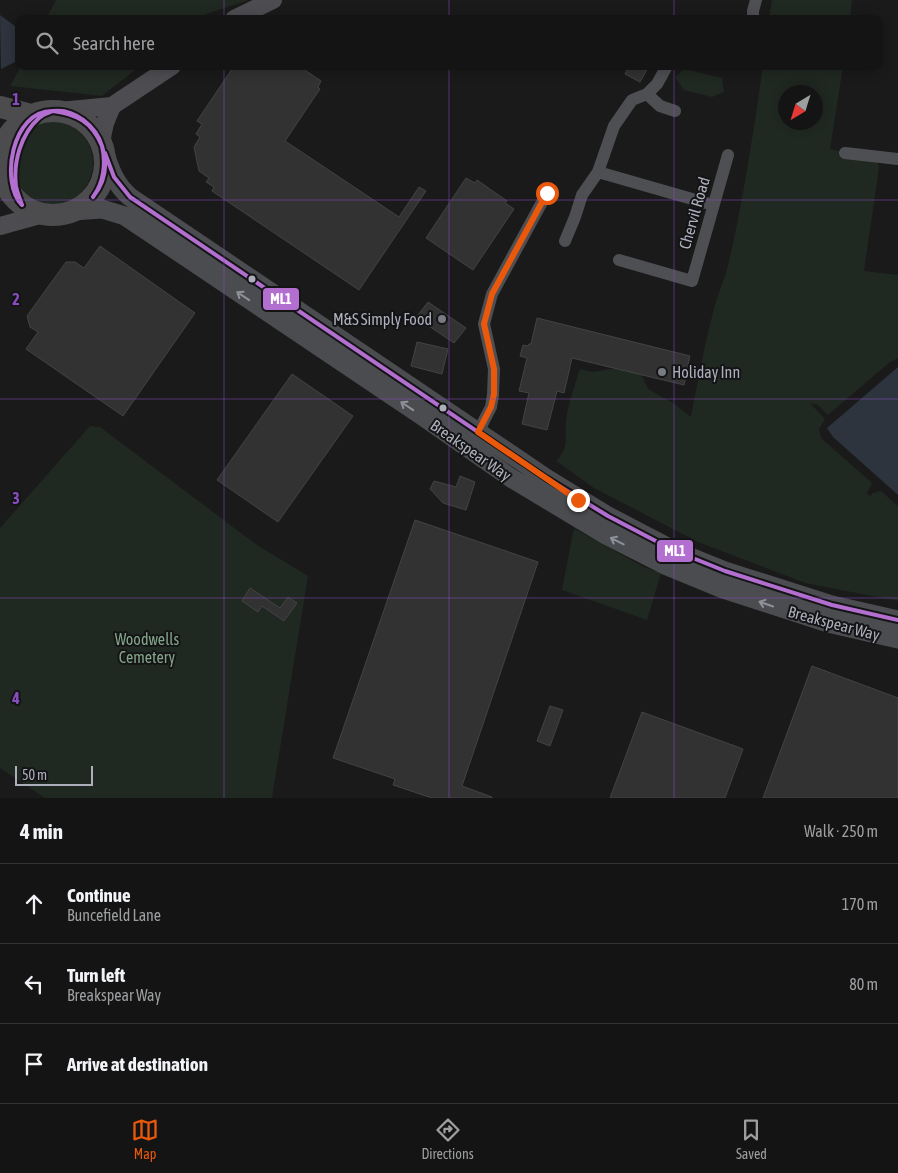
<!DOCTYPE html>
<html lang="en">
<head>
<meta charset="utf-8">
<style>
  body { margin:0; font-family:"Asap Condensed",sans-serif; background:#212122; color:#f1f3f6 }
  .compass { position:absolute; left:778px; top:85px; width:45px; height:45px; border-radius:50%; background:#141414; box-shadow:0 2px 12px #0003; rotate:218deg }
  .scale { position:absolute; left:15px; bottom:12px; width:78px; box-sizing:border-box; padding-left:5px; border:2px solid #acafbb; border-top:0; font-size:14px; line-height:18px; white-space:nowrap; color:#acafbb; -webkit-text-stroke:4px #141416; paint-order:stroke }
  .stop { position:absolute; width:15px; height:15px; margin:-11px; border:4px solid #ea580c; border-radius:50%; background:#fff }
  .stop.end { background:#ea580c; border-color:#fff; box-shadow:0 1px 5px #0008 }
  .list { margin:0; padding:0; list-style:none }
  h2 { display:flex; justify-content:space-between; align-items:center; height:65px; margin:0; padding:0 20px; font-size:21px }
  h2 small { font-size:16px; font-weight:400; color:#9d9ea0 }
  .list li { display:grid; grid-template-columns:32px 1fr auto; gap:15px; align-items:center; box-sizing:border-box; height:80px; padding:0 20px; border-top:1px solid #333334 }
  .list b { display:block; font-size:19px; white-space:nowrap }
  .list p { margin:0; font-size:16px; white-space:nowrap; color:#9d9ea0 }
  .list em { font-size:16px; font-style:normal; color:#9d9ea0 }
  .icon { flex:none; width:28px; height:28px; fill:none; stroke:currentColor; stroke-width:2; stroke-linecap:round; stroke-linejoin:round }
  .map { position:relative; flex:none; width:898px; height:798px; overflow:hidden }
  .search { position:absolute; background:#141414; box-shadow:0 2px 12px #0003; left:15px; right:15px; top:15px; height:55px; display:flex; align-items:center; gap:12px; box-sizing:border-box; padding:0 18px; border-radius:10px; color:#9d9ea0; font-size:19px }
  .sheet { height:305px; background:#141414 }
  nav { display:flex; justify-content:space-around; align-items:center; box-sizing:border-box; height:70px; border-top:1px solid #333334; background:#141414; font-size:14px; color:#9d9ea0 }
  nav a { display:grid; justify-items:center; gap:2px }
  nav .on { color:#ea580c }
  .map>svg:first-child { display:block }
  .green { fill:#202822; fill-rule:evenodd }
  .water { fill:#2d343d }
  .building { fill:#323233; stroke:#434346 }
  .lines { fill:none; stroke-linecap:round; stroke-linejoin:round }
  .street { stroke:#4e4f53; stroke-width:12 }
  .secondary { stroke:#4d4d51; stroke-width:18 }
  .primary { stroke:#4b4c4f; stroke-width:19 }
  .highway { stroke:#4c4c4f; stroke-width:22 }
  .bus-1-casing { stroke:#141416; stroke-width:8 }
  .bus-1 { stroke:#b36fd0; stroke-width:4 }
  .oneway { stroke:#8f919b }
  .route { stroke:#ea580c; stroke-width:6 }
  .grid { fill:none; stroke:#874dbe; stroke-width:1; stroke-opacity:0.55 }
  .bus-dot { fill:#acafbb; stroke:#141416; stroke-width:2 }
  .poi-dot { fill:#797b83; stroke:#141416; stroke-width:2 }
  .labels { text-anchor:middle; stroke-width:4; stroke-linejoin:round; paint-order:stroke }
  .street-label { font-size:16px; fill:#acafbb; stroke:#141416 }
  .poi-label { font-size:16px; fill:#acafbb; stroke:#141416; text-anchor:end }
  .park-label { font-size:16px; fill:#83a588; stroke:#141416 }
  .grid-label { font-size:16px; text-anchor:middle; font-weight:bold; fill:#874dbe; stroke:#141416; stroke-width:4; stroke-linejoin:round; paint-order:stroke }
  .line-badge { stroke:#141416; stroke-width:2 }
  .badge-label { font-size:14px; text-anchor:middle; font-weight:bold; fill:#fff }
</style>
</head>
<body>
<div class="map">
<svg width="898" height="798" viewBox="0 0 898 798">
  <rect width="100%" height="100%" fill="#1a1a1a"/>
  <path class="green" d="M 56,0 L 249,0 L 206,14 L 200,19 L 46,19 Z
    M 772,0 L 852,0 L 850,19 L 769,19 Z
    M 21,66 L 140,66 L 102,96 L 10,86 Z
    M 763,66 L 843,66 L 830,149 L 845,153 L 876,156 L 879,168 L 864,271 L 898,275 L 898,358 L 890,362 L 828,415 L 818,405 L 810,403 L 825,419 L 819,429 L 821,438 L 872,483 L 867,493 L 870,496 L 873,493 L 881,491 L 898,506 L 898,601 L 805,583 L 698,542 L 594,488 L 556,461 C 572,445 563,433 567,414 C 570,399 575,384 580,369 L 592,372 L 617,368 L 641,374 L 648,389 L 673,403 L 691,417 C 698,380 705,342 715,305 C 718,293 724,281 727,269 C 743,203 753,134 763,66 ZM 786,92 L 816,92 L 816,122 L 786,122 Z
    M 684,69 L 722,78 L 724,92 L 712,97 L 684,90 L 675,77 Z
    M9 163a42 42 0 1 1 84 0a42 42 0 1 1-84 0Z
    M 90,426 L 100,427 L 257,545 L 308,576 L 272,798 L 45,798 L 0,768 L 0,528 Z
    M 575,529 L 644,567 L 661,573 L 647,620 L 562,590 L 573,532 Z"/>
  <path class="water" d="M 0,15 L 19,29 L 19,56 L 17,61 L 1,69 Z
    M 898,367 L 898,495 L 833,437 L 827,428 Z"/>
  <path class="building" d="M 234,66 L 299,66 L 321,81 L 318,87 L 320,89 L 285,141 L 399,217 L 419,187 L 426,191 L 359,290 L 212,191 L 214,187 L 206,182 L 209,178 L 199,171 L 194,147 L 200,137 L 196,134 L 202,124 L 197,121 Z
    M 629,66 L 649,66 L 640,82 L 625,74 Z
    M 466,178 L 475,183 L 477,180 L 507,201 L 505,203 L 514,209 L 473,270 L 426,238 Z
    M 100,246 L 195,313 L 123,416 L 26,349 L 38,332 L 30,327 L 27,316 L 66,262 L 75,262 L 84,268 Z
    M 428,302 L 466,328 L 454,343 L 417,318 L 418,315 Z
    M 537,318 L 690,356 L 688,364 L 694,366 L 691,377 L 686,376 L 684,385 L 572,358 L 564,393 L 557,391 L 547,430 L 522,424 L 529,393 L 519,391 L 527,358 L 520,356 L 523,345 L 528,346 L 529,344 L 531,344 Z
    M 417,342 L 448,349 L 442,374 L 411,366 Z
    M 292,374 L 353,416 L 278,522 L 217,480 Z
    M 460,476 L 475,482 L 466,510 L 443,503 L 430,489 L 434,481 L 456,487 Z
    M 415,520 L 538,562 L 462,786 L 492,797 L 492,798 L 432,798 L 393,785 L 395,779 L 333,758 Z
    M 250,588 L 280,608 L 288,597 L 297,603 L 284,621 L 262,606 L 258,612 L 242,601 Z
    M 812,666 L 898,698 L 898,798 L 763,798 Z
    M 550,706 L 563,710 L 550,746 L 537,741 Z
    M 642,712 L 743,749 L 725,798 L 610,798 Z"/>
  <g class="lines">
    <path class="street" d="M 753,19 L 753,11 L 756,0
      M 647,94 L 660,106 L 675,111
      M 845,153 L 898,159
      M 598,172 L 713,205
      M 565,241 L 575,217 L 582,195 L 598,172 L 614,126 L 632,100 L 647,94 L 657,84 L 667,66
      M 619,260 L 692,281 L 728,155
      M 478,432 L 491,407 L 493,395 L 494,369 L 484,324 L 492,294 L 547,193"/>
    <path class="secondary" d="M 234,19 L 273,0
      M 60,111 L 112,106 L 172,66
      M 101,142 L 105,123 L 112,106
      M 0,183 L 2,173
      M 0,226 L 43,214"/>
    <path class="primary" d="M 105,153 C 110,170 116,185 130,197 L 546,478 L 608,516 L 673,550 L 725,571 L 832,605 L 898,620
      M 73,211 L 102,209 L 125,216 L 421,415 L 511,478 L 606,535 L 667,566 L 723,589 L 828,623 L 898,639"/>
    <path class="highway" d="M 0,107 L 31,115
      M1 163a52 52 0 1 1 104 0a52 52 0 1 1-104 0Z"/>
    <g class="bus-1-casing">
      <path id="bus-1" d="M 53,111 C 77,114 92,122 102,146
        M 53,111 C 74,108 96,126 102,146
        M 105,153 L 114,177 L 130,197 L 546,478 L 608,516 L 673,550 L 725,571 L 832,605 L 898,620
        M 93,197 C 104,182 106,163 102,146
        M 93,197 C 105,182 108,164 102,146
        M 22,205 C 0,184 11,110 53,111
        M 22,205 C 20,199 17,192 16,186 C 13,162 21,134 39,118 C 43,114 48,113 53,111"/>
    </g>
    <use href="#bus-1" class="bus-1"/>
  </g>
  <defs><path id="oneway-shaft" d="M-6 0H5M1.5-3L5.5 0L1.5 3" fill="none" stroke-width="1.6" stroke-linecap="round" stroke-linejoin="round" transform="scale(1.25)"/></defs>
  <g class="oneway">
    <use href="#oneway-shaft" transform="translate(243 296) rotate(-146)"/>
    <use href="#oneway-shaft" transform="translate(407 406) rotate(-146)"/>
    <use href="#oneway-shaft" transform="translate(617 541) rotate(-153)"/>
    <use href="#oneway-shaft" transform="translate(766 604) rotate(-161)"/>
  </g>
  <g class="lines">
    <path class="route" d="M 547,193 L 492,294 L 484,324 L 494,369 L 494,394 L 491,407 L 478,432 L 578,500"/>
  </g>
  <path class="grid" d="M 224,0 L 224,19M 449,0 L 449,19M 674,0 L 674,19M 224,66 L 224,798M 449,66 L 449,798M 674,66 L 674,798M 0,200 L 898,200M 0,399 L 898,399M 0,598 L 898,598"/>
  <g class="bus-dot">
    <circle cx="252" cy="279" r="4.5"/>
    <circle cx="443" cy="408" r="4.5"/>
  </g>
  <g class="poi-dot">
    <circle cx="442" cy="319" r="5"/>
    <circle cx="662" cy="372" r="5"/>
  </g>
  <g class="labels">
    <g class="street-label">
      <text transform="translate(694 213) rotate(-74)" y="6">Chervil Road</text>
      <text transform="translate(471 450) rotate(35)" y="6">Breakspear Way</text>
      <text transform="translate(834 623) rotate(15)" y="6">Breakspear Way</text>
    </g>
    <g class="poi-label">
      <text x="432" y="325">M&amp;S Simply Food</text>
      <text x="672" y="378" text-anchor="start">Holiday Inn</text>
    </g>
    <g class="park-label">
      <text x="147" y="645">Woodwells<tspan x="147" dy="18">Cemetery</tspan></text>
    </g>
  </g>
  <g class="grid-label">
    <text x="16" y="105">1</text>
    <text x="16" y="305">2</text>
    <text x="16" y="504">3</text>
    <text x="16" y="704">4</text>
  </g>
  <g class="line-badge">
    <rect x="262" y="287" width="38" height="24" rx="5" fill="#b36fd0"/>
    <rect x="656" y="539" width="38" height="24" rx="5" fill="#b36fd0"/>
  </g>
  <g class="badge-label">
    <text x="281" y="304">ML1</text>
    <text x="675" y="556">ML1</text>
  </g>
</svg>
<svg class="compass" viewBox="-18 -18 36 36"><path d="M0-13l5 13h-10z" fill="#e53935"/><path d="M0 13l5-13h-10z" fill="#9d9ea0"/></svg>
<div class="scale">50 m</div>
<div class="stop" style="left:547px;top:193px"></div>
<div class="stop end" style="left:578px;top:500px"></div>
<div class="search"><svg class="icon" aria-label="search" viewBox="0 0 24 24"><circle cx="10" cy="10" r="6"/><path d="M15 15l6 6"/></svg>Search here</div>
</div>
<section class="sheet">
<h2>4 min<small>Walk · 250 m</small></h2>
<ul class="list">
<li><svg class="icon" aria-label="ahead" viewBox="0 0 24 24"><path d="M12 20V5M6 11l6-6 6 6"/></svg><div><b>Continue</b><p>Buncefield Lane</p></div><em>170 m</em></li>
<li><svg class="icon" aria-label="left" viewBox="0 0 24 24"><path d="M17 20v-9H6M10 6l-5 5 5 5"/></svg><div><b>Turn left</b><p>Breakspear Way</p></div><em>80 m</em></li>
<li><svg class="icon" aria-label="arrive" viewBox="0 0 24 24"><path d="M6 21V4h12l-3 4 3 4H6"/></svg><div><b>Arrive at destination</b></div></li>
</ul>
</section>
<nav>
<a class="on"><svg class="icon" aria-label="map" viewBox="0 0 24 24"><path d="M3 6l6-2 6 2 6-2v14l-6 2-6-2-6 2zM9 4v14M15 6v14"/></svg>Map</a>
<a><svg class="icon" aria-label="directions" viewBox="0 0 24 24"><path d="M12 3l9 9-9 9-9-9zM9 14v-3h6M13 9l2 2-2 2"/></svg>Directions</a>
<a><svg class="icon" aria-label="saved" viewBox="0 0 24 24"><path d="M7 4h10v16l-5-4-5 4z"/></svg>Saved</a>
</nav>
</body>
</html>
